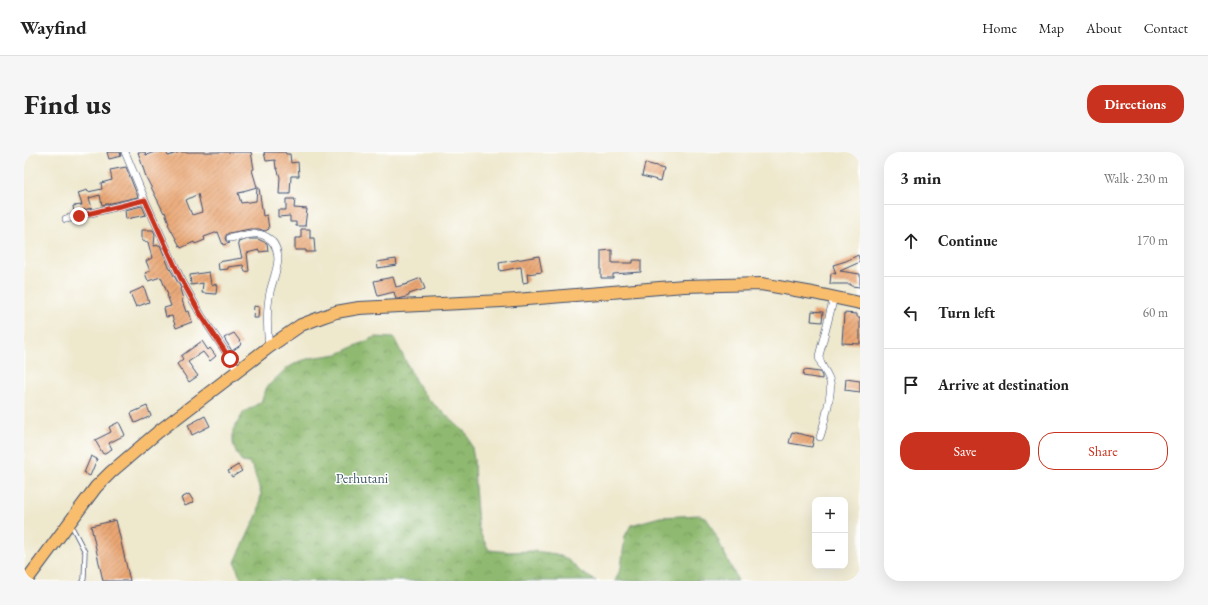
<!DOCTYPE html>
<html lang="en">
<head>
<meta charset="utf-8">
<style>
  body { margin:0; font-family:"EB Garamond",serif; background:#f6f6f6; color:#222 }
  .controls { position:absolute; right:12px; bottom:12px; display:grid; overflow:hidden; border-radius:8px; box-shadow:0 4px 16px #0002 }
  .controls button { width:36px; height:36px; display:grid; place-items:center; padding:0; border:0; border-bottom:1px solid #e0e0e0; background:#fff; color:#222; font:20px sans-serif }
  .stop { position:absolute; width:12px; height:12px; margin:-9px; border:3px solid #c8321e; border-radius:50%; background:#fff }
  .stop.end { background:#c8321e; border-color:#fff; box-shadow:0 1px 4px #0008 }
  .list { margin:0; padding:0; list-style:none }
  h2 { display:flex; justify-content:space-between; align-items:center; height:52px; margin:0; padding:0 16px; font-size:17px }
  h2 small { font-size:13px; font-weight:400; color:#767676 }
  .list li { display:grid; grid-template-columns:26px 1fr auto; gap:12px; align-items:center; box-sizing:border-box; height:72px; padding:0 16px; border-top:1px solid #e0e0e0 }
  .list b { display:block; font-size:15px; white-space:nowrap }
  .list em { font-size:13px; font-style:normal; color:#767676 }
  .actions { display:flex; gap:8px; padding:12px 16px }
  .actions a { flex:1; padding:9px 0; border:1px solid #c8321e; border-radius:16px; text-align:center; font-size:14px; color:#c8321e }
  .actions .main { background:#c8321e; color:#fff }
  .icon { flex:none; width:22px; height:22px; fill:none; stroke:currentColor; stroke-width:2; stroke-linecap:round; stroke-linejoin:round }
  .map { position:relative; flex:none; width:836px; height:429px; overflow:hidden; border-radius:16px }
  header { display:flex; align-items:center; gap:24px; box-sizing:border-box; height:56px; padding:0 20px; background:#fff; border-bottom:1px solid #e0e0e0 }
  header strong { font-size:19px }
  nav { display:flex; gap:22px; margin-inline-start:auto; font-size:14px }
  .intro { display:flex; align-items:center; justify-content:space-between; box-sizing:border-box; height:96px; padding:0 24px }
  h1 { margin:0; font-size:28px }
  .button { padding:10px 18px; border-radius:16px; background:#c8321e; color:#fff; font-size:14px; font-weight:700 }
  main { display:flex; gap:24px; padding:0 24px }
  aside { flex:1; background:#fff; border-radius:16px; box-shadow:0 4px 16px #0002 }
  .map>svg:first-child { display:block }
  .forest { fill:url(#forest-crowns); stroke:#557467 }
  .building { fill:url(#building-hatch); fill-rule:evenodd }
  .lines { fill:none; stroke-linecap:round; stroke-linejoin:round }
  .service-casing { stroke:#3b4b6f; stroke-width:5 }
  .minor-casing { stroke:#3b4b6f; stroke-width:8 }
  .trunk-casing { stroke:#3b4b6f; stroke-width:14 }
  .service { stroke:#fff; stroke-width:3.5 }
  .minor { stroke:#fff; stroke-width:7 }
  .trunk { stroke:#f9be6d; stroke-width:12 }
  .route { stroke:#c8321e; stroke-width:5 }
  .labels { text-anchor:middle; stroke-width:3; stroke-linejoin:round; paint-order:stroke }
  .park-label { font-size:14px; fill:#415a67; stroke:#fff }
</style>
</head>
<body>
<header>
<strong>Wayfind</strong>
<nav><a>Home</a><a>Map</a><a>About</a><a>Contact</a></nav>
</header>
<div class="intro"><h1>Find us</h1><a class="button">Directions</a></div>
<main>
<div class="map">
<svg width="836" height="429" viewBox="0 0 836 429">
  <defs>
    <pattern id="forest-crowns" width="20" height="18" patternUnits="userSpaceOnUse"><rect width="20" height="18" fill="#8fb970"/><path d="M2 6a3 3 0 1 1 6 0M12 15a3 3 0 1 1 6 0" fill="none" stroke="#74975f"/></pattern>
    <pattern id="building-hatch" width="6" height="6" patternUnits="userSpaceOnUse"><rect width="6" height="6" fill="#eaa672"/><path d="M-1 1l2-2M0 6l6-6M5 7l2-2" fill="none" stroke="#bd8861"/></pattern>
  </defs>
  <rect width="100%" height="100%" fill="#fff"/>
  <filter id="ink" filterUnits="userSpaceOnUse"><feTurbulence type="fractalNoise" baseFrequency=".025" numOctaves="2"/><feDisplacementMap in="SourceGraphic" scale="8" xChannelSelector="R" yChannelSelector="G"/><feConvolveMatrix kernelMatrix="1 2 1 2 8 2 1 2 1" color-interpolation-filters="sRGB"/></filter>
  <filter id="wash" filterUnits="userSpaceOnUse"><feTurbulence type="fractalNoise" baseFrequency=".012" numOctaves="4" result="noise"/><feDisplacementMap in="SourceGraphic" scale="16" xChannelSelector="R" yChannelSelector="G"/><feGaussianBlur stdDeviation="0.9" result="paint"/><feColorMatrix in="noise" values="0 0 0 0 0 0 0 0 0 0 0 0 0 0 0 0 0 1.4 0 .05"/><feComposite in="paint" operator="in"/></filter>
  <g filter="url(#wash)">
    <rect width="100%" height="100%" fill="#eee8cd"/>
    <path class="forest" d="M 351,185 L 370,186 L 393,232 L 404,247 L 443,282 L 448,296 L 450,308 L 451,334 L 454,373 L 458,385 L 465,398 L 485,400 L 510,399 L 532,402 L 543,407 L 558,421 L 572,429 L 221,429 L 215,423 L 211,410 L 234,361 L 237,342 L 229,316 L 224,311 L 218,310 L 211,298 L 209,291 L 209,278 L 220,260 L 237,250 L 243,235 L 262,217 L 274,210 L 286,206 L 314,202 Z
      M 676,363 L 682,366 L 686,372 L 714,429 L 591,429 L 597,416 L 601,384 L 607,373 L 636,365 Z"/>
    <g id="blocks">
      <path class="building" d="M 83,0 L 96,0 L 97,4 L 85,7 Z
        M 114,0 L 121,0 L 122,3 L 131,0 L 142,0 L 144,4 L 156,0 L 227,0 L 230,17 L 228,18 L 233,35 L 219,39 L 219,40 L 214,41 L 217,51 L 232,49 L 233,36 L 235,36 L 239,64 L 243,63 L 245,77 L 241,79 L 235,77 L 226,77 L 205,81 L 203,82 L 201,86 L 202,89 L 206,91 L 199,93 L 194,80 L 180,85 L 181,88 L 171,92 L 170,90 L 157,96 L 144,72 L 145,71 L 141,60 L 140,61 L 122,25 ZM 174,42 L 178,60 L 168,63 L 162,48 Z
        M 240,0 L 261,0 L 262,2 L 266,2 L 267,11 L 274,10 L 275,24 L 267,24 L 266,42 L 255,42 L 256,25 L 253,16 L 252,16 L 251,8 L 242,9 Z
        M 621,11 L 640,16 L 637,29 L 618,24 Z
        M 102,15 L 114,45 L 78,53 L 76,43 L 65,46 L 68,56 L 50,60 L 49,54 L 58,53 L 54,41 L 63,38 L 64,40 L 78,37 L 77,31 L 88,28 L 86,18 Z
        M 262,47 L 271,47 L 270,56 L 283,57 L 281,74 L 272,74 L 272,70 L 266,70 L 266,64 L 254,65 L 254,58 L 262,58 Z
        M 118,54 L 122,63 L 102,67 L 101,58 Z
        M 277,77 L 286,77 L 286,86 L 290,86 L 291,100 L 282,100 L 282,98 L 271,98 L 271,86 L 277,86 Z
        M 118,78 L 129,78 L 131,82 L 130,94 L 136,93 L 145,115 L 157,136 L 156,137 L 159,147 L 158,148 L 162,160 L 165,159 L 168,170 L 152,176 L 148,164 L 142,165 L 140,156 L 147,154 L 143,143 L 144,143 L 137,125 L 124,129 L 121,121 L 126,119 L 122,109 L 128,106 L 124,90 L 118,89 Z
        M 225,87 L 234,87 L 240,90 L 243,91 L 244,99 L 235,100 L 235,98 L 223,101 L 225,119 L 221,120 L 219,113 L 204,115 L 204,117 L 195,118 L 194,110 L 218,106 L 214,90 Z
        M 588,98 L 588,111 L 609,111 L 609,108 L 617,108 L 617,120 L 589,122 L 589,126 L 577,126 L 577,99 Z
        M 834,103 L 836,110 L 816,119 L 836,122 L 836,135 L 827,134 L 827,132 L 806,132 L 807,121 L 812,122 L 809,113 L 822,109 Z
        M 515,104 L 518,120 L 503,122 L 504,130 L 499,131 L 497,115 L 476,119 L 475,111 Z
        M 372,107 L 373,113 L 354,116 L 353,110 Z
        M 185,120 L 187,132 L 193,133 L 192,142 L 178,141 L 179,131 L 167,133 L 166,123 Z
        M 369,125 L 372,135 L 384,132 L 384,131 L 397,126 L 401,137 L 385,142 L 385,144 L 375,147 L 372,147 L 370,140 L 354,144 L 350,129 Z
        M 120,135 L 125,150 L 112,155 L 106,141 Z
        M 230,154 L 235,155 L 234,166 L 229,166 Z
        M 788,159 L 799,160 L 798,170 L 787,169 Z
        M 820,161 L 833,162 L 833,165 L 836,165 L 836,192 L 818,191 Z
        M 210,181 L 218,192 L 208,199 L 200,186 Z
        M 178,189 L 184,198 L 186,196 L 192,204 L 186,209 L 179,200 L 164,210 L 174,224 L 165,230 L 153,212 L 159,207 L 157,204 Z
        M 780,218 L 796,220 L 798,224 L 798,227 L 779,224 Z
        M 822,227 L 836,229 L 836,240 L 821,238 Z
        M 123,254 L 127,264 L 111,271 L 107,261 Z
        M 181,264 L 186,274 L 168,283 L 164,273 Z
        M 95,270 L 101,283 L 85,291 L 88,297 L 79,302 L 71,288 L 87,280 L 85,275 Z
        M 768,280 L 790,285 L 788,295 L 765,291 Z
        M 67,304 L 73,307 L 66,324 L 60,321 Z
        M 214,313 L 218,319 L 208,325 L 204,319 Z
        M 165,342 L 170,350 L 161,354 L 157,346 Z
        M 92,368 L 106,429 L 79,429 L 67,374 Z"/>
    </g>
  </g>
  <g filter="url(#ink)">
    <use href="#blocks" fill-opacity="0" stroke="#3b4b6f" stroke-width="1"/>
    <g class="lines">
      <g class="service-casing">
        <path id="service" d="M 47,373 L 61,400 L 60,427 L 59,429"/>
      </g>
      <g class="minor-casing">
        <path id="minor" d="M 101,0 L 121,48 L 156,125 L 177,163 L 214,218
          M 42,67 L 121,48
          M 206,86 C 214,85 222,82 230,82 C 236,81 242,84 247,88 C 261,104 250,122 246,140 C 242,159 243,177 245,195
          M 796,285 C 799,276 809,238 806,230 C 804,220 796,215 795,204 L 810,145"/>
      </g>
      <g class="trunk-casing">
        <path id="trunk" d="M 2,429 L 72,335 L 87,320 L 134,280 L 245,195 L 277,173 L 298,165 L 312,160 L 335,156 L 478,149 L 660,134 L 737,132 L 789,141 L 836,151"/>
      </g>
      <use href="#service" class="service"/>
      <use href="#minor" class="minor"/>
      <use href="#trunk" class="trunk"/>
    </g>
  </g>
  <g class="lines" filter="url(#ink)">
    <path class="route" d="M 55,64 L 121,48 L 156,125 L 177,163 L 206,207"/>
  </g>
  <g class="labels">
    <g class="park-label">
      <text x="338" y="331">Perhutani</text>
    </g>
  </g>
</svg>
<div class="controls">
<button>+</button>
<button>−</button>
</div>
<div class="stop" style="left:206px;top:207px"></div>
<div class="stop end" style="left:55px;top:64px"></div>
</div>
<aside>
<h2>3 min<small>Walk · 230 m</small></h2>
<ul class="list">
<li><svg class="icon" aria-label="ahead" viewBox="0 0 24 24"><path d="M12 20V5M6 11l6-6 6 6"/></svg><div><b>Continue</b></div><em>170 m</em></li>
<li><svg class="icon" aria-label="left" viewBox="0 0 24 24"><path d="M17 20v-9H6M10 6l-5 5 5 5"/></svg><div><b>Turn left</b></div><em>60 m</em></li>
<li><svg class="icon" aria-label="arrive" viewBox="0 0 24 24"><path d="M6 21V4h12l-3 4 3 4H6"/></svg><div><b>Arrive at destination</b></div></li>
</ul>
<div class="actions"><a class="main">Save</a><a>Share</a></div>
</aside>
</main>
</body>
</html>
